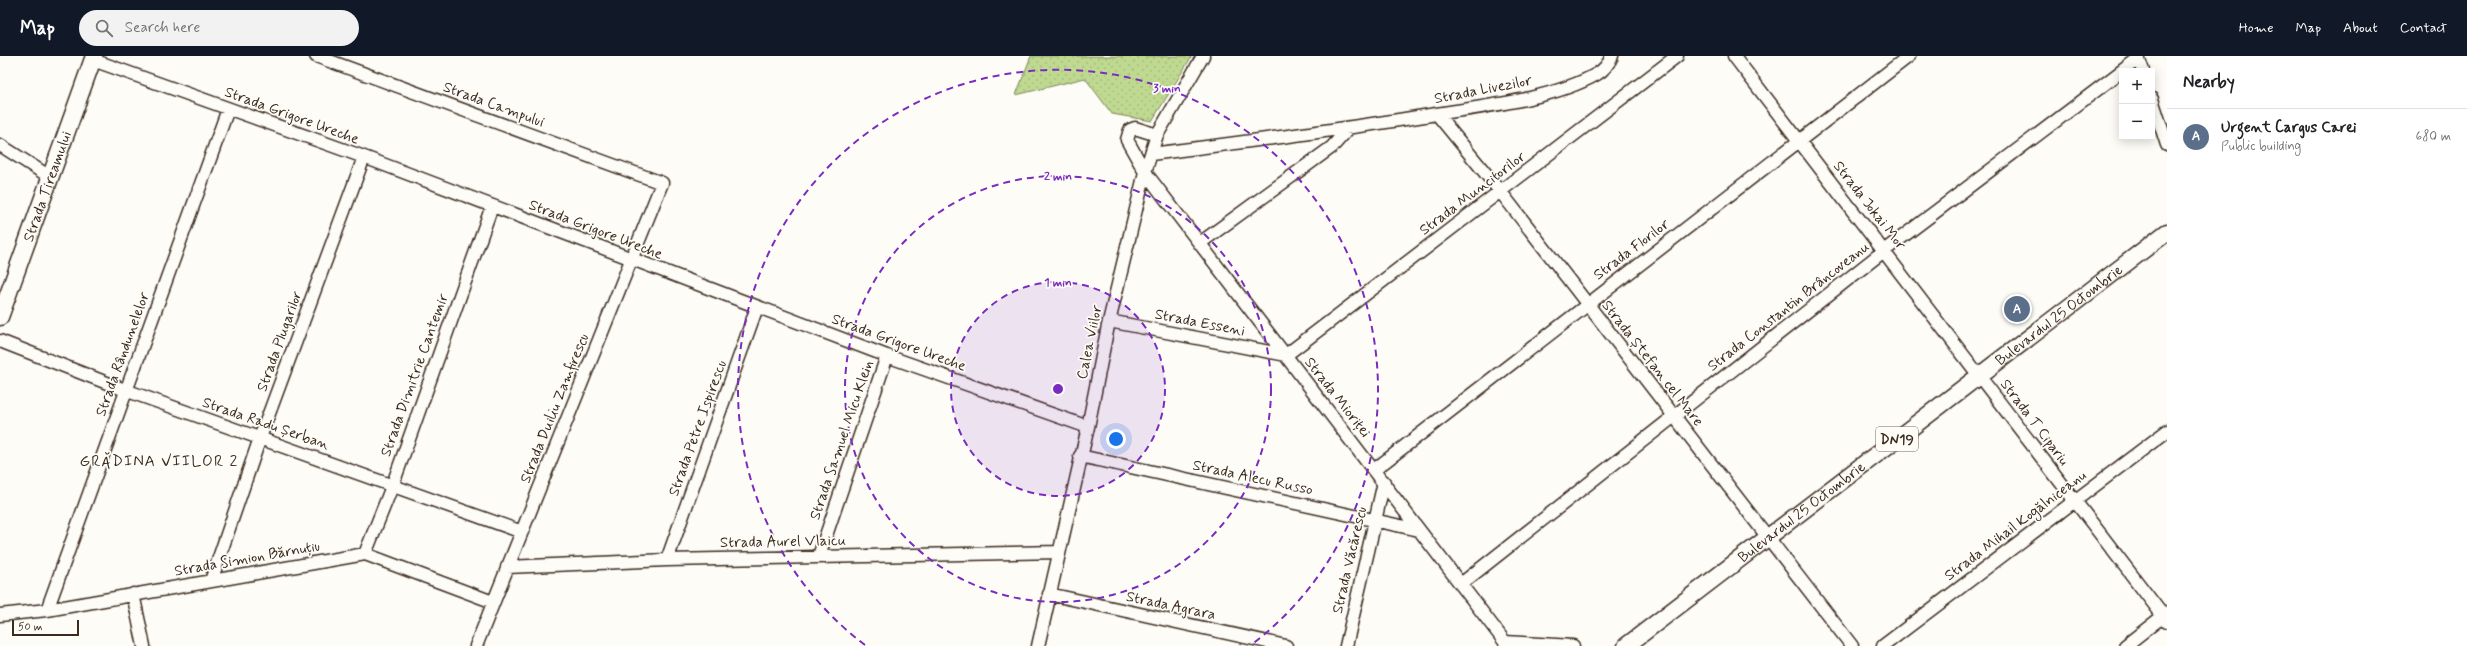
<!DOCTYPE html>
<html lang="en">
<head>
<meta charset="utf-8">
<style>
  body { margin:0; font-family:Mynerve,sans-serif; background:#f2f2f2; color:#202124 }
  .controls { position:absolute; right:12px; top:12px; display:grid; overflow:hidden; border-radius:0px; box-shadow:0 2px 10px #0003 }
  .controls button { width:36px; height:36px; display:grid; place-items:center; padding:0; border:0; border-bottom:1px solid #e0e0e0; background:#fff; color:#202124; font:20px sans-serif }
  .scale { position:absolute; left:12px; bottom:10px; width:67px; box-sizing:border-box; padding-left:4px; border:2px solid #3b2a1e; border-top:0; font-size:11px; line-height:14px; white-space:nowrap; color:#3b2a1e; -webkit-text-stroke:3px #fdfcf7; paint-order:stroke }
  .you { position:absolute; left:1116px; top:383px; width:14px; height:14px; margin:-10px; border:3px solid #fff; border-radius:50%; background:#1a73e8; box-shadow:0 0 0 6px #1a73e833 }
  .badge { display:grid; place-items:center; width:26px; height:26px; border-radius:50%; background:#111827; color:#fff; font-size:13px; font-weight:700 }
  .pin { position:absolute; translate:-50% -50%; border:2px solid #fff; box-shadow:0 1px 4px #0006 }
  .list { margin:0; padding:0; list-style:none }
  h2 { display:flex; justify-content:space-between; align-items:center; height:52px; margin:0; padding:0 16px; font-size:17px }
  h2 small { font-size:13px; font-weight:400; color:#757577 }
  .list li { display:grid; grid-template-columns:26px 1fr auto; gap:12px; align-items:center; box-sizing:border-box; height:56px; padding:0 16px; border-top:1px solid #e0e0e0 }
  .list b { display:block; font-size:15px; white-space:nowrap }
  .list p { margin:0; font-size:13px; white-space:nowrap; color:#757577 }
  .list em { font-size:13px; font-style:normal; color:#757577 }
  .icon { flex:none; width:22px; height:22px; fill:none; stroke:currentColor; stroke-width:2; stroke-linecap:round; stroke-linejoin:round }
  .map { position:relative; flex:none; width:2167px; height:590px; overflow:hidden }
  header { display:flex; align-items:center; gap:24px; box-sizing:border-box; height:56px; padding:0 20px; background:#111827; color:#fff }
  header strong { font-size:19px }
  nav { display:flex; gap:22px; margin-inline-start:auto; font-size:14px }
  .search { width:280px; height:36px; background:#f2f2f2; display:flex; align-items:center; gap:10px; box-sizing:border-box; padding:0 14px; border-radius:22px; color:#757577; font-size:15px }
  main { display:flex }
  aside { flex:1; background:#fff }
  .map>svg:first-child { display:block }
  .grass { fill:url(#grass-dots); stroke:#7d8257 }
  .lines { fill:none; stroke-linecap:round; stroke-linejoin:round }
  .minor-casing { stroke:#3b2a1e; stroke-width:15 }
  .major-casing { stroke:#3b2a1e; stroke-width:19 }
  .minor { stroke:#fdfcf7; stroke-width:12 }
  .major { stroke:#fdfcf7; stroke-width:16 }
  .ring { fill:none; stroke:#7b2cbf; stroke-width:2; stroke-dasharray:7 5 }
  .labels { text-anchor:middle; stroke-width:3.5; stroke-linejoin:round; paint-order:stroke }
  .shield { fill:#fdfcf7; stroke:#75695f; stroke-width:1 }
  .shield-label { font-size:14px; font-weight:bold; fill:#3b2a1e }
  .street-label { font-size:15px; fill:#3b2a1e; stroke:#fdfcf7 }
  .neighbourhood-label { font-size:16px; letter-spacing:1px; fill:#3b2a1e; stroke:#fdfcf7 }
  .centre { fill:#7b2cbf; stroke:#fdfcf7; stroke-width:2 }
  .ring-label { font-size:12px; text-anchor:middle; font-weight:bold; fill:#7b2cbf; stroke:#fdfcf7; stroke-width:3.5; stroke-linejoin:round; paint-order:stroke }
</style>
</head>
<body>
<header>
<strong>Map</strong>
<div class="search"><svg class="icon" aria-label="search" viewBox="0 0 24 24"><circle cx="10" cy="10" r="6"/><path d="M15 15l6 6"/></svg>Search here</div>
<nav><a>Home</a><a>Map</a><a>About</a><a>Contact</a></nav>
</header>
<main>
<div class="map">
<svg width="2167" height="590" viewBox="0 0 2167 590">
  <defs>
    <pattern id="grass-dots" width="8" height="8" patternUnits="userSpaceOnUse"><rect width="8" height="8" fill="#bfd990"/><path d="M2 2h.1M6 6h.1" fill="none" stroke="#a5ba7c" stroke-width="1.8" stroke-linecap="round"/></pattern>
  </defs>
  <rect width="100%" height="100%" fill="#fdfcf7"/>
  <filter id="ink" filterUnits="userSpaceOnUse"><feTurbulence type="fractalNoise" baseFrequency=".025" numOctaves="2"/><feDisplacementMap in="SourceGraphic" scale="8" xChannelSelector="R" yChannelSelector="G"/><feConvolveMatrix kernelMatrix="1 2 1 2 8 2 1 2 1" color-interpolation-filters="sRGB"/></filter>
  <g filter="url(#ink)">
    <path class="grass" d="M 1031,0 L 1192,0 L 1152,65 L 1112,58 L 1085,22 L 1016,39 Z"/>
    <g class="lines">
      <g class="minor-casing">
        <path id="minor" d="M 316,0 L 662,127 L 476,590
          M 1734,0 L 2167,565
          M 2138,0 L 2143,15
          M 93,4 L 364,101 L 887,300 L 1088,371
          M 2152,43 L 2167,89
          M 1437,58 L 1500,135 L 1852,590
          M 1157,79 L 1135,72 L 1130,74 L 1127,84 L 1145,116 L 1508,590
          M 0,89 L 50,121
          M 1151,98 C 1246,86 1341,74 1436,58 C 1486,50 1553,43 1597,18 C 1604,14 1609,7 1612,0
          M 1200,187 L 1332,91 L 1349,72
          M 1109,265 L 1286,299 L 1677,0
          M 0,285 L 125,334 L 522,476
          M 1080,400 L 1419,474
          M 1374,414 L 1909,0
          M 365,498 L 393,428 L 492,150
          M 819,500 L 887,300
          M 667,504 L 757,251
          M 507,511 L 667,504 L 1059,496
          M 211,525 L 260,382 L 364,101
          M 1461,528 L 1885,194 L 2139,2
          M 133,538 L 144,590
          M 1049,538 L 1286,590
          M 47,554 L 228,53
          M 0,559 L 47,554 L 365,498 L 493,546
          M 1505,586 L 1573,590
          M 1038,590 L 1088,371 L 1108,270 L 1145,116 L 1157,79 L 1203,0
          M 1346,590 L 1384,426
          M 1883,590 L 2167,375
          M 2125,590 L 2167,557"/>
      </g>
      <g class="major-casing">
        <g id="major">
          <path id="s1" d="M 0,261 L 94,0"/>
          <path id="s2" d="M 1626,590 L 2167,176"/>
        </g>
      </g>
      <use href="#minor" class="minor"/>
      <use href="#major" class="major"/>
    </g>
  </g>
  <circle cx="1058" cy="333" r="107" fill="#7b2cbf" fill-opacity=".12"/>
  <g class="ring">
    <circle cx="1058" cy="333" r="107"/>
    <circle cx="1058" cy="333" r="213"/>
    <path d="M865 589A320 320 0 1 1 1251 589"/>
  </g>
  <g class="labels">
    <rect class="shield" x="1876" y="371" width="42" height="24" rx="3"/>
    <g class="shield-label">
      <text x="1897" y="388">DN19</text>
    </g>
    <g class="street-label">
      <text transform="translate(1483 33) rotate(-11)" y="5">Strada Livezilor</text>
      <text transform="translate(494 48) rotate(20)" y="5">Strada Campului</text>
      <text transform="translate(292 59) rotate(20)" y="5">Strada Grigore Ureche</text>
      <text dy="5" stroke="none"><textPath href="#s1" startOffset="139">Strada Tireamului</textPath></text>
      <text transform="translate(1472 137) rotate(-37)" y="5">Strada Muncitorilor</text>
      <text transform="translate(1870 149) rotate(52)" y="5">Strada Jokai Mor</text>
      <text transform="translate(596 173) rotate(21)" y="5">Strada Grigore Ureche</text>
      <text transform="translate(1631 193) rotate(-37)" y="5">Strada Florilor</text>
      <text transform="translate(1788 250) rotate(-38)" y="5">Strada Constantin Brâncoveanu</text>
      <text dy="5" stroke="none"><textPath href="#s2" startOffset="545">Bulevardul 25 Octombrie</textPath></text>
      <text transform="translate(1200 266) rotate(11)" y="5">Strada Esseni</text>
      <text transform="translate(279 285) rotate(-70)" y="5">Strada Plugarilor</text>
      <text transform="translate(899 286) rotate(20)" y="5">Strada Grigore Ureche</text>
      <text transform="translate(1089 286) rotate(-78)" y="5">Calea Viilor</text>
      <text transform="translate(122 298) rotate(-70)" y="5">Strada Rândunelelor</text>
      <text transform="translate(1653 307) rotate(52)" y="5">Strada Ștefan cel Mare</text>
      <text transform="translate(414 319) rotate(-70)" y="5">Strada Dimitrie Cantemir</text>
      <text transform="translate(1338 341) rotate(52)" y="5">Strada Mioriței</text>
      <text transform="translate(554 352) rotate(-68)" y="5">Strada Duiliu Zamfirescu</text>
      <text transform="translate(2035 366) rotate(53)" y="5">Strada T Cipariu</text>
      <text transform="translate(266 367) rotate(19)" y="5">Strada Radu Șerban</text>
      <text transform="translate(697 372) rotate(-70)" y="5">Strada Petre Ispirescu</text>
      <text transform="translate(841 384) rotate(-71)" y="5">Strada Samuel Micu Klein</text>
      <text transform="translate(1253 421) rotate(12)" y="5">Strada Alecu Russo</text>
      <text dy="5" stroke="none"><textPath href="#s2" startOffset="221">Bulevardul 25 Octombrie</textPath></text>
      <text transform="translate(2015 469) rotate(-37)" y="5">Strada Mihail Kogălniceanu</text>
      <text transform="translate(783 485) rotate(-1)" y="5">Strada Aurel Vlaicu</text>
      <text transform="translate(247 502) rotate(-10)" y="5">Strada Simion Bărnuțiu</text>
      <text transform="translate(1349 504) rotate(-77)" y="5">Strada Văcărescu</text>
      <text transform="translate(1171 549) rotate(12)" y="5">Strada Agrara</text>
    </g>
    <g class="neighbourhood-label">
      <text x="159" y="410">GRĂDINA VIILOR 2</text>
    </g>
  </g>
  <circle cx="1058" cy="333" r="6" class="centre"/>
  <g class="ring-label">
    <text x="1167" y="36">3 min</text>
    <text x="1058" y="124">2 min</text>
    <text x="1058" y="230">1 min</text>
  </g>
</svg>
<div class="controls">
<button>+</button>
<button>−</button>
</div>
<div class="scale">50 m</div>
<div class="you"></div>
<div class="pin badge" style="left:2017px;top:253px;background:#5c6f8a">A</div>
</div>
<aside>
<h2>Nearby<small></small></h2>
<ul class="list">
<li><span class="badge" style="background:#5c6f8a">A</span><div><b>Urgent Cargus Carei</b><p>Public building</p></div><em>680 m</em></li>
</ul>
</aside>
</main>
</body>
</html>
